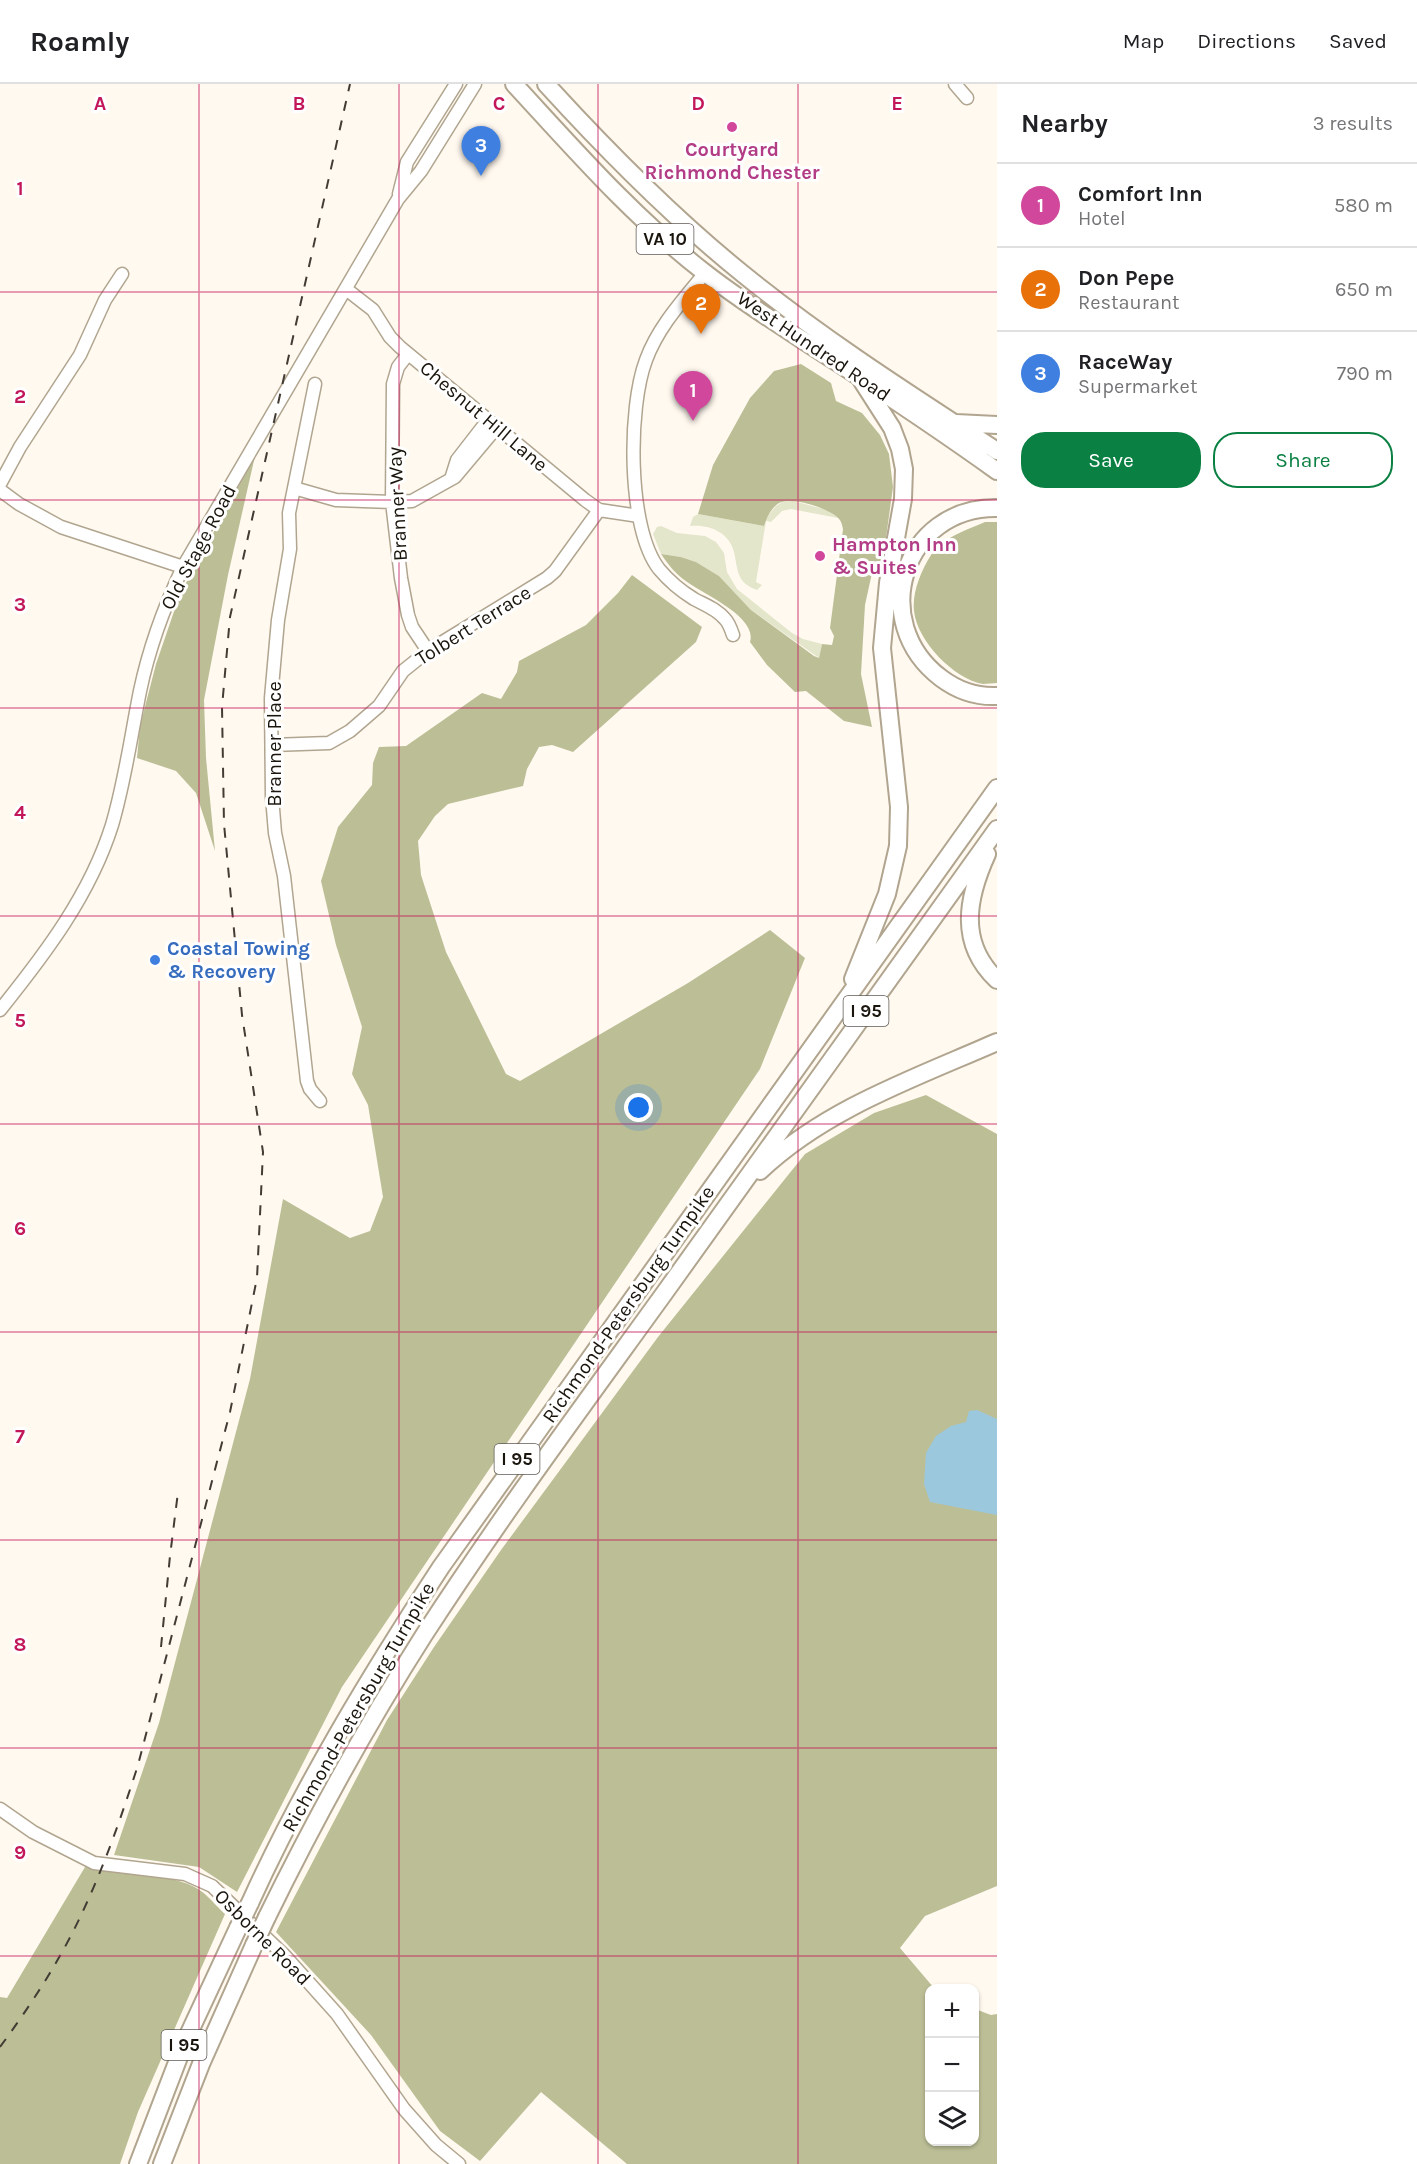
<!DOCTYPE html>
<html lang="en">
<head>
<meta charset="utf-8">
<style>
  body { margin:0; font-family:Karla,sans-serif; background:#f2f2f2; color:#202124 }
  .controls { position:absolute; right:18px; bottom:18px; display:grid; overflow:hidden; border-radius:12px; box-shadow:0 2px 4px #0004 }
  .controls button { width:54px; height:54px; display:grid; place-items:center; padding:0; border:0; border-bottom:2px solid #e0e0e0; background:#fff; color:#202124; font:30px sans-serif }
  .you { position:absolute; left:639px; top:1024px; width:21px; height:21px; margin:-15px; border:4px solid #fff; border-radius:50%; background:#1a73e8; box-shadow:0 0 0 9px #1a73e833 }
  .badge { display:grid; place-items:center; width:39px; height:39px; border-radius:50%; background:#0b8043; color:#fff; font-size:20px; font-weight:700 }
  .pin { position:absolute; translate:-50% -50px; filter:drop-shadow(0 2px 3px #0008) }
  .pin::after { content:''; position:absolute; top:32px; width:21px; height:18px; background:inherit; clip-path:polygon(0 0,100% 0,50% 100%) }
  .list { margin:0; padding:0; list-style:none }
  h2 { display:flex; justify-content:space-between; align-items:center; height:78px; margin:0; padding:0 24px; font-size:26px }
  h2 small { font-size:20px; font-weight:400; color:#757577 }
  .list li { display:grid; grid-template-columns:39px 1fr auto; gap:18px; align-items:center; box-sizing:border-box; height:84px; padding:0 24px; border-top:2px solid #e0e0e0 }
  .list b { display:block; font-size:22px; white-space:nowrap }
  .list p { margin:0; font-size:20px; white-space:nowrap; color:#757577 }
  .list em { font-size:20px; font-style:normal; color:#757577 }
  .actions { display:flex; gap:12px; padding:18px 24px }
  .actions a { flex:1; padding:14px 0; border:2px solid #0b8043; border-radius:24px; text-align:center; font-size:21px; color:#0b8043 }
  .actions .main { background:#0b8043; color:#fff }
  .icon { flex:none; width:33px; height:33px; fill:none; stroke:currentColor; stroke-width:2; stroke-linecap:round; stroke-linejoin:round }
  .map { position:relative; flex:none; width:997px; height:2080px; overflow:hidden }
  header { display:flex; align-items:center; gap:36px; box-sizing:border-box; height:84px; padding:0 30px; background:#fff; border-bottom:2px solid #e0e0e0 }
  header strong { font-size:28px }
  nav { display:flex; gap:33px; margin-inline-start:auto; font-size:21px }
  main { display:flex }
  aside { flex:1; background:#fff }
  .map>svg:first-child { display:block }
  .green { fill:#e3e6ca }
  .forest { fill:#bcbf96 }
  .water { fill:#9bc8dd }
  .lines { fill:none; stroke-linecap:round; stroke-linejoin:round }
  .minor-casing { stroke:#b1a58f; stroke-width:15 }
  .highway-casing { stroke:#b1a58f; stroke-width:20 }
  .minor { stroke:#fff; stroke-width:12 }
  .highway { stroke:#fff; stroke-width:16 }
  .rail { stroke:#423c34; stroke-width:2; stroke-dasharray:10 10; stroke-linecap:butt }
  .highway-bridge-casing { stroke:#b1a58f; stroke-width:20; stroke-linecap:butt }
  .highway-bridge { stroke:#fff; stroke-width:16 }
  .grid { fill:none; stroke:#c2185b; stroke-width:1.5; stroke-opacity:0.55 }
  .hotel-dot { fill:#d1479c; stroke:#fff; stroke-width:2 }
  .shop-dot { fill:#3f7fe0; stroke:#fff; stroke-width:2 }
  .labels { text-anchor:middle; stroke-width:6; stroke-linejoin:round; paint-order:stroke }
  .shield { fill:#fff; stroke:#5e5a55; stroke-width:1.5 }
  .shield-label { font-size:18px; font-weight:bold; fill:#19140c }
  .hotel-label { font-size:20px; font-weight:bold; fill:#b23c85; stroke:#fff }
  .street-label { font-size:20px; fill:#19140c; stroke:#fff }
  .shop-label { font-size:20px; font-weight:bold; fill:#366cbe; stroke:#fff; text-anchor:start }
  .grid-label { font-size:20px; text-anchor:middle; font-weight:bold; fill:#c2185b; stroke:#fff; stroke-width:6; stroke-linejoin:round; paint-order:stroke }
</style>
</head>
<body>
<header>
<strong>Roamly</strong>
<nav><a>Map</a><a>Directions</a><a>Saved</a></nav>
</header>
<main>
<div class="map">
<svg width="997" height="2080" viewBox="0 0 997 2080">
  <rect width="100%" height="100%" fill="#fff9f0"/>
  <path class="green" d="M 790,416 L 827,426 L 838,434 L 791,425 L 782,427 L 771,438 L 766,437 L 756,498 L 762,501 L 757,506 C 736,499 738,485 734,468 C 729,448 709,440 690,442 L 693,433 L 698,430 L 764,442 C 769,428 775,419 790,416 Z
    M 661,442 L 677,449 L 705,452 L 716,458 L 724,469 L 727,488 L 737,505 L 792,549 L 803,555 L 822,560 L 819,574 L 751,526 L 719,492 L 696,478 L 681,473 L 661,470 L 653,450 L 657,443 Z"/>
  <path class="forest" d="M 801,280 L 831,299 L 836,317 L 862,329 L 880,351 L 889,370 L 893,403 L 882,483 L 872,489 L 865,521 L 861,590 L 872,643 L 844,637 L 806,607 L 795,608 L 767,581 L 750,558 C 758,532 700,509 683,495 C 674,488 668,480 661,470 L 681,473 L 696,478 L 719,492 L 751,526 L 814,572 L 819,574 L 822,560 L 832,561 L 834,552 L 830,544 L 843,445 C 842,440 841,436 837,433 C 827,424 792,412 779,419 C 771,424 767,433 764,442 L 698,430 L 713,381 L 750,314 L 774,287 Z
    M 255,372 L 228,491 L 204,616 L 206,674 L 215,767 L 196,709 L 176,687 L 137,674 L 140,642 L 156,580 L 180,510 Z
    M 985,438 L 997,438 L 997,599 C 993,599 987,600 983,600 C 954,595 917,557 914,527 C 912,508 921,487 931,471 C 943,453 967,446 985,438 Z
    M 632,491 L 702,543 L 696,558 L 573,668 L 552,661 L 539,663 L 527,685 L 523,702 L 448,720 L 435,732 L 418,757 L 421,791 L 446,868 L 506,990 L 520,997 L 688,899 L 770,846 L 805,874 L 760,985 L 342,1603 L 237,1808 L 199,1783 L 114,1771 L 159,1639 L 250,1295 L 283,1115 L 350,1154 L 370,1147 L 383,1113 L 368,1021 L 352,990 L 362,943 L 336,861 L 321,797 L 338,743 L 372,701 L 373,679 L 379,663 L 406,662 L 482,609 L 501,615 L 517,588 L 519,577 L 586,541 L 618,509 Z
    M 926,1011 L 997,1050 L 997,1802 L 925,1832 L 900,1864 L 934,1904 L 930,1904 L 930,2058 L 974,2058 L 975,1925 L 991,1931 L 997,1930 L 997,2080 L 627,2080 L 541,2008 L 480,2077 L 440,2047 L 371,1951 L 276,1848 L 387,1636 L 434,1563 L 501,1466 L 658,1253 L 805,1070 L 874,1029 Z
    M 85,1783 C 116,1790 174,1789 198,1805 C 208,1811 216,1822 225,1830 L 138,2028 L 120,2080 L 0,2080 L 0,1913 L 7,1914 Z"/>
  <path class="water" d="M 977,1326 L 997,1335 L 997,1431 L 930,1418 L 924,1400 L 926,1369 L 936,1352 L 951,1342 L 966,1338 L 969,1327 Z"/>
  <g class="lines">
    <g class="minor-casing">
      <path id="minor" d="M 955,0 L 967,14
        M 399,110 L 407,78 L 456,0
        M 705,189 C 683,216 658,243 646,276 C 628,323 627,444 659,485 C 669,497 681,507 694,515 C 705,521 717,525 725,535 C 729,539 731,545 733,551
        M 346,205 L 373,226 L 390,253 L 400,263 L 585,416 L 599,426 L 639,432
        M 408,270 L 398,283 L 393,300 L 392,418 L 401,494 L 408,531 L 412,543 L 428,567
        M 315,300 L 289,429 L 290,465 L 278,536 L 271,614 L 272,713 L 275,749 L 284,792 L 307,997 L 310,1005 L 320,1017
        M 451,395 L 457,376 L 488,336
        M 0,400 L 20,363 L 80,271 L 105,216 L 122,190
        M 294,404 L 336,416 L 392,418 L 412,417 L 455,393 L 497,343
        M 0,406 L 19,420 L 61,443 L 183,483
        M 272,661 L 329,659 L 350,647 L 379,622 L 403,587 L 428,567 L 547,494 L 555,487 L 599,426
        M 0,926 C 45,870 90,811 112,741 C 125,697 131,652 140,607 C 149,564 164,523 183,483 L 398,115 L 421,87 L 475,0
        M 0,1725 L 33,1748 L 94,1779 L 185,1790 L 212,1802 L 285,1872 L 337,1930 L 404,2025 L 436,2061 L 459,2080"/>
    </g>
    <g class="highway-casing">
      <path id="highway" d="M 514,0 C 574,65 633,133 704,188 C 746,221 791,248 835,277 C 890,313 944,349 997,387
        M 546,0 C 608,68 671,132 743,190 C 823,255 911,311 997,367
        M 956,339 L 997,341
        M 997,424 C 903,423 867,538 941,594 C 957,606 977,613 997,612
        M 987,770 C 967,814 958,859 997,896
        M 853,895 L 887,810 L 898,762 L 899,723 L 882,564 L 888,499 L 903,415 L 904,385 L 900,365 L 892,344 L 860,294
        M 760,1087 C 825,1025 915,994 997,958
        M 250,1819 C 303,1702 371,1590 441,1483 L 997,704
        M 267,1833 C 314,1737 366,1642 424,1551 C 499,1435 582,1323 663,1211 C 775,1056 885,900 997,745
        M 138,2080 L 184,1960 L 238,1844
        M 162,2080 L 201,1980 L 254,1861"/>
    </g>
    <use href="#minor" class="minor"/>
    <use href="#highway" class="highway"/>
    <path class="rail" d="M 161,1563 L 170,1472 L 178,1408
      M 0,1963 C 31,1921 61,1875 83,1827 C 105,1780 122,1731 138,1681 L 230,1328 L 257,1194 L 263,1068 L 242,931 L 224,740 L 222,623 L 230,533 L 350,0"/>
    <g class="highway-bridge-casing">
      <path id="highway-bridge" d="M 238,1844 L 250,1819
        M 254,1861 L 267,1833"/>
    </g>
    <use href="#highway-bridge" class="highway-bridge"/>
  </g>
  <path class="grid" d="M 199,0 L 199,2080M 399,0 L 399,2080M 598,0 L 598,2080M 798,0 L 798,2080M 0,208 L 997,208M 0,416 L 997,416M 0,624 L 997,624M 0,832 L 997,832M 0,1040 L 997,1040M 0,1248 L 997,1248M 0,1456 L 997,1456M 0,1664 L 997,1664M 0,1872 L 997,1872"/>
  <g class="hotel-dot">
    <circle cx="732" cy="43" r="6"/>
    <circle cx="820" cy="472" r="6"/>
  </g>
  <circle class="shop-dot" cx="155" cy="876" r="6"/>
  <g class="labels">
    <g class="shield">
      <rect x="636.5" y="140" width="57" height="30" rx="4.5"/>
      <rect x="843.5" y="912" width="45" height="30" rx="4.5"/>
      <rect x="494.5" y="1360" width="45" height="30" rx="4.5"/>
      <rect x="161.5" y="1946" width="45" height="30" rx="4.5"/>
    </g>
    <g class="shield-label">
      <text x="665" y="161">VA 10</text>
      <text x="866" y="933">I 95</text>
      <text x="517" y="1381">I 95</text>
      <text x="184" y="1967">I 95</text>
    </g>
    <g class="hotel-label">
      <text x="732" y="72">Courtyard<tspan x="732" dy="23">Richmond Chester</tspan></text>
      <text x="832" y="467" text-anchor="start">Hampton Inn<tspan x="832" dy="23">&amp; Suites</tspan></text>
    </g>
    <g class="street-label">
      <text transform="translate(814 262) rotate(34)" y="7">West Hundred Road</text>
      <text transform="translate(484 332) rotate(40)" y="7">Chesnut Hill Lane</text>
      <text transform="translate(397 420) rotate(-93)" y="7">Branner Way</text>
      <text transform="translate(198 463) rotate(-62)" y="7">Old Stage Road</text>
      <text transform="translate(473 541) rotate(-32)" y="7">Tolbert Terrace</text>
      <text transform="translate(274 660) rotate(-90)" y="7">Branner Place</text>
      <text transform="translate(628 1220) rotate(-55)" y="7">Richmond-Petersburg Turnpike</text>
      <text transform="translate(358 1623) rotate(-60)" y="7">Richmond-Petersburg Turnpike</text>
      <text transform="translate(263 1853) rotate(45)" y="7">Osborne Road</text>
    </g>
    <g class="shop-label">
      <text x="167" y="871">Coastal Towing<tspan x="167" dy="23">&amp; Recovery</tspan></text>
    </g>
  </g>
  <g class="grid-label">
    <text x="100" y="26">A</text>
    <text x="299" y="26">B</text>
    <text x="499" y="26">C</text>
    <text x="698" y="26">D</text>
    <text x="897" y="26">E</text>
    <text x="20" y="111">1</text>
    <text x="20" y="319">2</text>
    <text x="20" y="527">3</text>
    <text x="20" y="735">4</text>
    <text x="20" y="943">5</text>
    <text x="20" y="1151">6</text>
    <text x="20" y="1359">7</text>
    <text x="20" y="1567">8</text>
    <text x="20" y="1775">9</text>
  </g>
</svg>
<div class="controls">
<button>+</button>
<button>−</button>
<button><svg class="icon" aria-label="layers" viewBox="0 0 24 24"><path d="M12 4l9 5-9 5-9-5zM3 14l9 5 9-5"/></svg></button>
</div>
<div class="you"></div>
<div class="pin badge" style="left:693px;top:337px;background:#d1479c">1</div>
<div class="pin badge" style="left:701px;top:250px;background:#e8710a">2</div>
<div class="pin badge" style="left:481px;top:92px;background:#3f7fe0">3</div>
</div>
<aside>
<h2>Nearby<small>3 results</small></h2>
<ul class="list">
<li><span class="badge" style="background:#d1479c">1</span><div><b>Comfort Inn</b><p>Hotel</p></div><em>580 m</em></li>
<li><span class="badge" style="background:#e8710a">2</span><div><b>Don Pepe</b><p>Restaurant</p></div><em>650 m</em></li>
<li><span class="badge" style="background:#3f7fe0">3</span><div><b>RaceWay</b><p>Supermarket</p></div><em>790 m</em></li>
</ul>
<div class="actions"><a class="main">Save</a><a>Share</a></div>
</aside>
</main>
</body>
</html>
